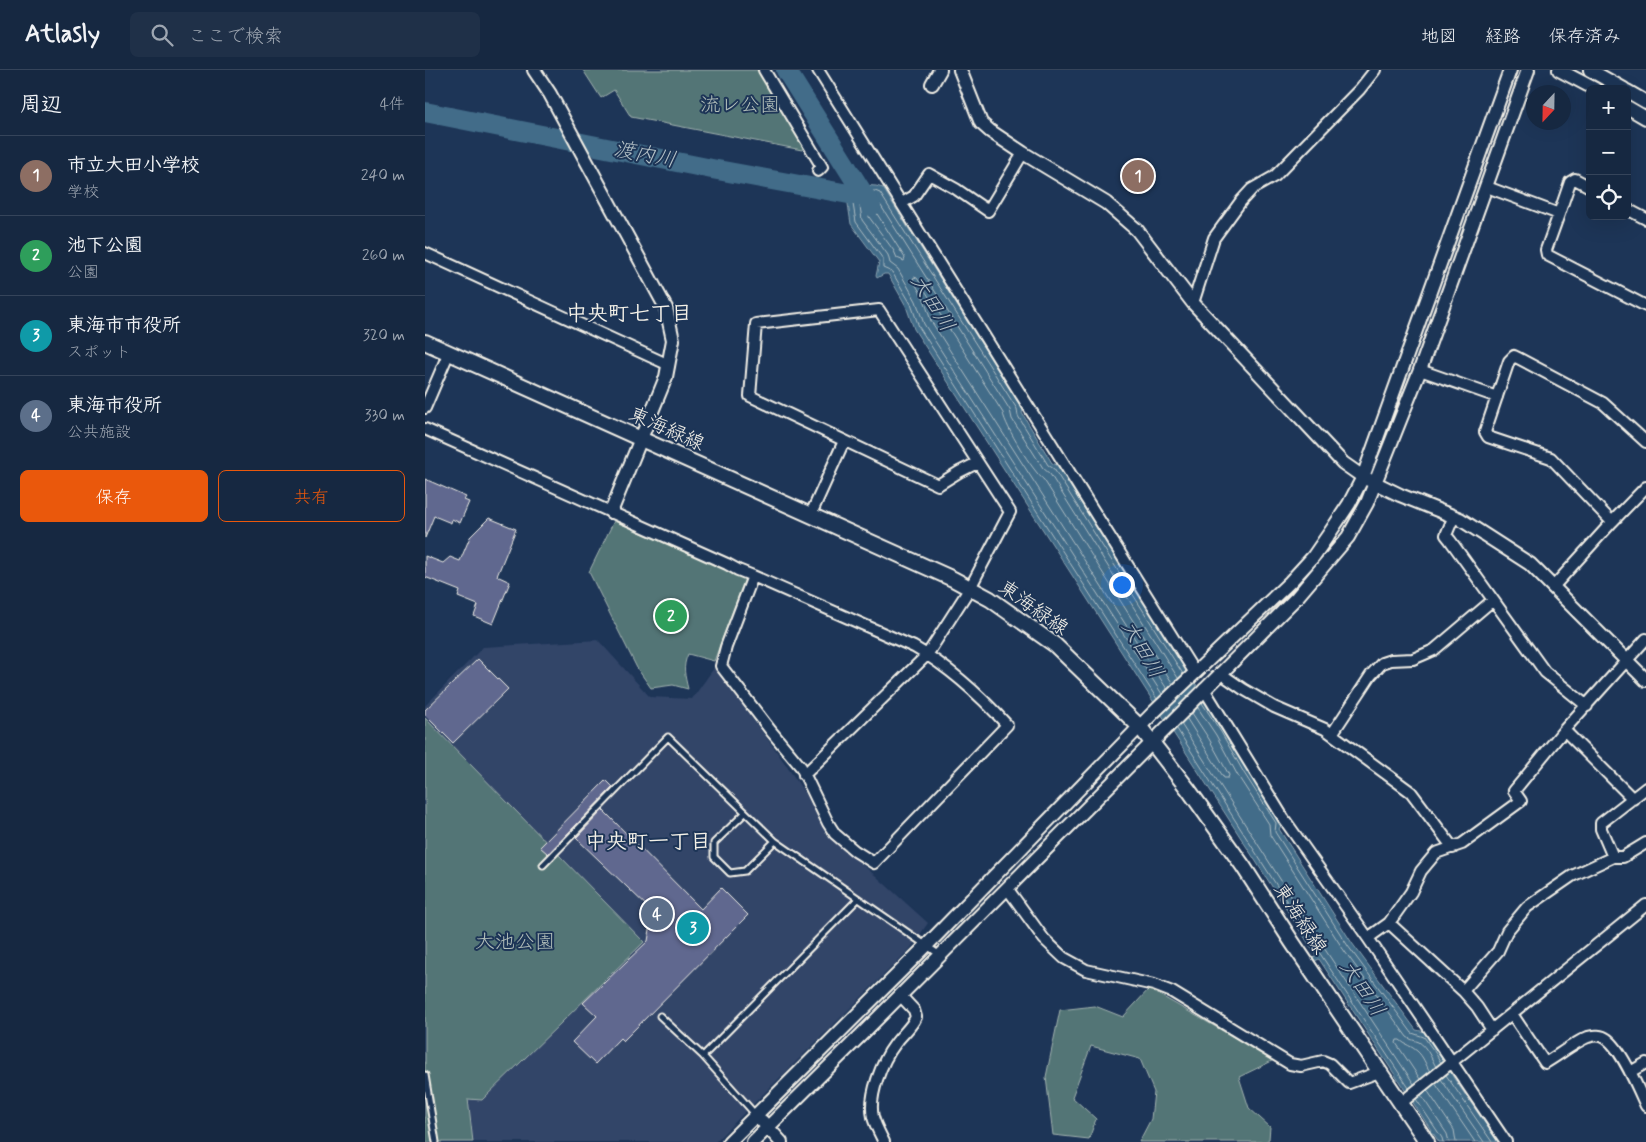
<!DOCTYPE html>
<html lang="ja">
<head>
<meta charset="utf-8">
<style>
  body { margin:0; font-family:Mynerve,"Klee One",sans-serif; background:#1f3048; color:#f1f3f6 }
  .controls { position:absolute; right:15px; top:15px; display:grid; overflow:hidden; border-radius:8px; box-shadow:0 5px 20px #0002 }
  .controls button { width:45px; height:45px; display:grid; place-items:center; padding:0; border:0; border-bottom:1px solid #35445a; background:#162841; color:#f1f3f6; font:25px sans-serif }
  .compass { position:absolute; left:1101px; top:15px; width:45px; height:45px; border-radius:50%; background:#162841; box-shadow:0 5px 20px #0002; rotate:202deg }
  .you { position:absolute; left:696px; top:514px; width:18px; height:18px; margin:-12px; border:4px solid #fff; border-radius:50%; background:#1a73e8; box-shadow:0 0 0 8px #1a73e833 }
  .badge { display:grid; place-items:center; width:32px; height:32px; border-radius:50%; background:#ea580c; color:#fff; font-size:16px; font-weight:700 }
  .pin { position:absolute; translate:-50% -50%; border:2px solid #fff; box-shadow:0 1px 5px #0006 }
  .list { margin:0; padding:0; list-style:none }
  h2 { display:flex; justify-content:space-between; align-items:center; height:65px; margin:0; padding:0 20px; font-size:21px }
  h2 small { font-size:16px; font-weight:400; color:#9ea6b1 }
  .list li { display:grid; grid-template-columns:32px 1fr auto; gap:15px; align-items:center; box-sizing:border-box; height:80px; padding:0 20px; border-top:1px solid #35445a }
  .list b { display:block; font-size:19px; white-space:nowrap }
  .list p { margin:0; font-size:16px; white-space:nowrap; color:#9ea6b1 }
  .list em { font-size:16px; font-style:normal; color:#9ea6b1 }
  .actions { display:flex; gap:10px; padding:15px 20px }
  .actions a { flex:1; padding:11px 0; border:1px solid #ea580c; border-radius:8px; text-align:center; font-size:18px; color:#ea580c }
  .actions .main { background:#ea580c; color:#fff }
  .icon { flex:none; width:28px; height:28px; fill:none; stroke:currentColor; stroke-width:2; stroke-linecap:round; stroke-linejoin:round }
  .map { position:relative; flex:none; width:1221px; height:1072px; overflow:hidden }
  header { display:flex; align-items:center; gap:30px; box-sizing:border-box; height:70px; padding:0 25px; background:#162841; border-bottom:1px solid #35445a }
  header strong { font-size:24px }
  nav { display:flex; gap:28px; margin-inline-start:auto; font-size:18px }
  .search { width:350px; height:45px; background:#1f3048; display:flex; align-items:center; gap:12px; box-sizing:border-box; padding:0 18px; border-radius:8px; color:#9ea6b1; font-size:19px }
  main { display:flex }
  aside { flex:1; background:#162841 }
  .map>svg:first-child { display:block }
  .built { fill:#314468 }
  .green { fill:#527576; stroke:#a3b3af }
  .water { fill:#426c89; stroke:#89a1af }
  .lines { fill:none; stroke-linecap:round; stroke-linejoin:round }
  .shore { stroke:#adbcc2; stroke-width:1 }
  .river { stroke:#426c89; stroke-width:20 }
  .building { fill:#61688f; stroke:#f4f1e8 }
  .service-casing { stroke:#f4f1e8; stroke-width:9 }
  .minor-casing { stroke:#f4f1e8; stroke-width:14 }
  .tertiary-casing { stroke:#f4f1e8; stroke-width:16 }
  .secondary-casing { stroke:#f4f1e8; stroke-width:18 }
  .service { stroke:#1d3557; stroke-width:5 }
  .minor { stroke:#1d3557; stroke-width:10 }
  .tertiary { stroke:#1d3557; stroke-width:12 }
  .secondary { stroke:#1d3557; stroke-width:14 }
  .labels { text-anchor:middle; stroke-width:4; stroke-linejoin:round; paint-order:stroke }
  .park-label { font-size:20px; fill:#b3bfba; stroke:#1d3557 }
  .street-label { font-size:20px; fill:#f4f1e8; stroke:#1d3557 }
  .water-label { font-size:21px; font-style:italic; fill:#b6c2c7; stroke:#1d3557 }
  .neighbourhood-label { font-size:21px; font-weight:bold; fill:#f4f1e8; stroke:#1d3557 }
</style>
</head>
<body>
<header>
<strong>Atlasly</strong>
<div class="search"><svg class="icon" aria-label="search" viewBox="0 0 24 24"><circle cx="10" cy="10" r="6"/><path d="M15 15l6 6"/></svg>ここで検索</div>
<nav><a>地図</a><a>経路</a><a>保存済み</a></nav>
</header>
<main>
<aside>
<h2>周辺<small>4件</small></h2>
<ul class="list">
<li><span class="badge" style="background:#8d6e63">1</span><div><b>市立大田小学校</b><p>学校</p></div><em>240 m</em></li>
<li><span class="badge" style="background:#2e9e5b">2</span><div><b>池下公園</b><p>公園</p></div><em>260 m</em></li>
<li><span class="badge" style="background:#0f9aa8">3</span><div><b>東海市市役所</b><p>スポット</p></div><em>320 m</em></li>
<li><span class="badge" style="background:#5c6f8a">4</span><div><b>東海市役所</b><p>公共施設</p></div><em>330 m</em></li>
</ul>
<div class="actions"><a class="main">保存</a><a>共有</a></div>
</aside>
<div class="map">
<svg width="1221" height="1072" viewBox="0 0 1221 1072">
  <rect width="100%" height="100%" fill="#1d3557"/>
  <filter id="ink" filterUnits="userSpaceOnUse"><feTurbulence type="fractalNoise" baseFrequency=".02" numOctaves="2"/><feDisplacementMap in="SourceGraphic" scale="10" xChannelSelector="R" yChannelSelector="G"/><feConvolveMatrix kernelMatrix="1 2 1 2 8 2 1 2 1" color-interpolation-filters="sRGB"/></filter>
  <g filter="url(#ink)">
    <path class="built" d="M 173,570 L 225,627 L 267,629 L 289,598 L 350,679 L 382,726 L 402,766 L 451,806 L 503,853 L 485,879 L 290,1072 L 48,1072 L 43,1029 L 219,872 L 0,648 L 0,636 L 58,577 Z"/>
    <path class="green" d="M 158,0 L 335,0 L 380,73 L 377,80 L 206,47 L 189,20 L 176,28 Z
      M 189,451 L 320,508 L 289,591 L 263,584 C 257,597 260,606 263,619 L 248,615 L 226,618 L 212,598 L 164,502 Z
      M 0,648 L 219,872 L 57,1030 L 43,1029 L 48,1072 L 0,1072 Z
      M 724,919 L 849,990 L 814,1007 L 824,1038 L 845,1057 L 844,1069 L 840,1072 L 714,1072 L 726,1049 L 729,1022 L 715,989 L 666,976 L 647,1027 L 671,1049 L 664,1069 L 628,1065 L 621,1007 L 635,940 L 670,936 L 698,947 Z"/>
    <path class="water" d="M 420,114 L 451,116 L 458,118 L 598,340 L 597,343 L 627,393 L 632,395 L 800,660 L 823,701 L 857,754 L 854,759 L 927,873 L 991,960 L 1001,962 L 1016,981 L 1028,1007 L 1073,1072 L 1014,1072 L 1008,1063 L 1005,1064 L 1004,1062 L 1006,1060 L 894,889 L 890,891 L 888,888 L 891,885 L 489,259 L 481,236 L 463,204 L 459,204 L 452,208 L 451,206 L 454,192 L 426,154 Z"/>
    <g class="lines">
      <path class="shore" d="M 445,135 L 447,136 L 480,188 L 479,191 L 472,188 L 469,181 L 444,147 L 443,137 Z
        M 742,619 L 506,251 L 499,229 L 488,210 L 489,207 L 492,208 L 578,343 C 580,356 608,402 619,410 L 748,614
        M 737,624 L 499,254 L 491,231 L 473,199 L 465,193 L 463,185 L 437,150 L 434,129 L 435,126 L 451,128 L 585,340 L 587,349 L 618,398 L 625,404 L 753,608
        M 732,629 L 494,257 L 486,234 L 467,202 L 458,198 L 458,189 L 431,152 L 426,122 L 427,120 L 450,121 L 455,123 L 592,339 L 593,346 L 623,395 L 629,399 L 758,604
        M 777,633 L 796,662 L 819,703 L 851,753 L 850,762 L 923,876 L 987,963 L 999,967 L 1011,984 L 1016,993
        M 773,638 L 791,665 L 813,706 L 844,754 L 845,765 L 918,879 L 982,967 C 986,970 989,970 994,972 C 1001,976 1007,989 1011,997
        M 762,649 L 799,708 L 803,708 L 804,705 L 784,669 L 767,643
        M 756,654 L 901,881 L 989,1014
        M 752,659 L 896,885 L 984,1018
        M 1021,1005 L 1067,1072
        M 995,1009 L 971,973 L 972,970 L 975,970 C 980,975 987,976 992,981 C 998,986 1001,995 1005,1002
        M 1016,1009 L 1059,1072
        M 1010,1013 L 1050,1072
        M 1002,1020 L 1029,1060 L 1031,1072
        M 996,1025 L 1022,1064 L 1024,1072
        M 991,1029 L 1017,1068 L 1018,1072"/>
      <path class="river" d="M 361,0 L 446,136
        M 0,42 L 287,99 L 440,127"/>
    </g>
    <path class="building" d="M 0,409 L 41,427 L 39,430 L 44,432 L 35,453 L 27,449 L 26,453 L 9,446 L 0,468 Z
      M 64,448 L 91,459 L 72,506 L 85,512 L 68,554 L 49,546 L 53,535 L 33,527 L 35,521 L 0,507 L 0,486 L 18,493 L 25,487 L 35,491 L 45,467 Z
      M 53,589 L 83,619 L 28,673 L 0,645 L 0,640 Z
      M 181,710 L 188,717 L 123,784 L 115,777 Z
      M 178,740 L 276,839 L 296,818 L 323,845 L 198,971 L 195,968 L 170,994 L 147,972 L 172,946 L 158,933 L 223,871 L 228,842 L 151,768 Z"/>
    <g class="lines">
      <g class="service-casing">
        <path id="service" d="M 320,743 L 289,773 L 289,787 L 305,803 L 320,801 L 350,771
          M 118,795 L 243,667 L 350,771 L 515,885
          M 235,946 L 278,986 L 330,1044
          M 278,986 L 433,829
          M 0,1005 L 11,1072"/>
      </g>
      <g class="minor-casing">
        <path id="minor" d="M 339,0 L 397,97 L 393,101
          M 393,0 L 770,603
          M 1062,117 L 1134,144 L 1145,112 L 1150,109 L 1165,117
          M 477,133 L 489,126 L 504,104 L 531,119 L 563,141 L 598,83
          M 1202,139 L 1221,149
          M 1134,144 L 1121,180 L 1122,185 L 1221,236
          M 0,183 L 244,295
          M 768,233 L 789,168 L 816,131 L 827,119 L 850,106 L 935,19 L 950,0
          M 995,300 L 1072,327
          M 0,338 L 24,282
          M 0,359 L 302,494 L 313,500 L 328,506 L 489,577 C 524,597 556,626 582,655 L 449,793 L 430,781 L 410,764 L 403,753 L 376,697 L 346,661 L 296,596 L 301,577 L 328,506
          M 386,444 L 419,371
          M 1029,446 L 1021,465 L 1025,470 L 1120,602 L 1162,636
          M 1187,452 L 1126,388 L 1063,367 L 1060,362 L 1061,359 L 1084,291 L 1089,286 L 1093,288 L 1178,333 L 1221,372
          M 1128,517 L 1187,452 L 1221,417
          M 795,603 L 818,619 L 849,637 L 900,659 L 986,722 L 1028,778
          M 779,619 L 859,749 L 943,868 L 1081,1072
          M 1139,660 L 1208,729
          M 907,664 L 946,605 L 957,593 L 966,590 L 988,589 L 1009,580 L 1068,530
          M 379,705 L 502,585 L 545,518 L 585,442 L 454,240 L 331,254 L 325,326 L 513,415 L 534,402 L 552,393
          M 1188,787 L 1176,759 L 1176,753 L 1221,718
          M 582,818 L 619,869 L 639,888 L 661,900 L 729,915 L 747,922 L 865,994 L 876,996 L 898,991 L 905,994 L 924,1013 L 954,1002
          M 964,853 L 1038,921 L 1052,937 L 1067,960
          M 943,868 L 964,853 L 986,822 L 996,801 L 1011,783 L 1037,774 L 1096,731 L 1089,721 L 1139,660 L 1221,569
          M 1038,921 L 1073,881 L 1082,861 L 1102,837 L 1147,806 L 1188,787 L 1198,787 L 1221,773
          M 1087,944 L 1120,993 C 1132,986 1152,971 1163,967 C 1169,965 1177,965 1182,969 C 1197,980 1213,1018 1221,1036
          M 1205,1002 L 1221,993
          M 976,1033 L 1221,835
          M 459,1072 C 455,1064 450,1055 448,1047 C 443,1026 457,991 470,974 C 477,964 486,958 491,947 L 489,940 L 475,925"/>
      </g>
      <g class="tertiary-casing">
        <path id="tertiary" d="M 109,0 L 125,24 L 241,238 L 248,270 L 241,307 L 186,442
          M 535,0 L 556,53 L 565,61 L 598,83 L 681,133 L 712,160 L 768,233 L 918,393 L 938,407 L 975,425 L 1035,449 L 1105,494 L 1221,610
          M 1134,0 L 1170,19
          M 1165,0 L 1199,19
          M 507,14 L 515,0
          M 1202,21 L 1221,32
          M 1202,37 L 1221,48
          M 337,1051 L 356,1072
          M 304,1072 L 501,876 L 728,643 L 865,512 L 888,487 L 906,461 L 924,434 L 938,407 L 1085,0
          M 328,1072 L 435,966 L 872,527 L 923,467 L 942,433 L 995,300 L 1103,0"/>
      </g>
      <g class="secondary-casing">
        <path id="secondary" d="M 0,272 L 528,509 L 565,529 L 630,575 L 715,657 L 763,719 L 818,796 L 867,872 L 1002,1072"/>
      </g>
      <use href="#service" class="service"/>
      <use href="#minor" class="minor"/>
      <use href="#tertiary" class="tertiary"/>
      <use href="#secondary" class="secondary"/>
    </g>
  </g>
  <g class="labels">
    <g class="park-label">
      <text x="315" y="41">流レ公園</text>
      <text x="90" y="878">大池公園</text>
    </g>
    <g class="street-label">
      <text transform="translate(242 358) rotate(24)" y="7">東海緑線</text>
      <text transform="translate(609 537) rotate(35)" y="7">東海緑線</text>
      <text transform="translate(876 848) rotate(57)" y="7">東海緑線</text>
    </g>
    <g class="water-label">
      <text transform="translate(220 84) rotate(11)" y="7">渡内川</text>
      <text transform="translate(508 233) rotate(58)" y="7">大田川</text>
      <text transform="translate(718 579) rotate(60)" y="7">大田川</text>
      <text transform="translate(938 918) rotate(56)" y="7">大田川</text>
    </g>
    <g class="neighbourhood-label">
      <text x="204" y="250">中央町七丁目</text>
      <text x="223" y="778">中央町一丁目</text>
    </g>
  </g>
</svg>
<div class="controls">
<button>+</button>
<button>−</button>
<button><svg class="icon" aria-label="locate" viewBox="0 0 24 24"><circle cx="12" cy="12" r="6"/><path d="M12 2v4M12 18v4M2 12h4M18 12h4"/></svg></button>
</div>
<svg class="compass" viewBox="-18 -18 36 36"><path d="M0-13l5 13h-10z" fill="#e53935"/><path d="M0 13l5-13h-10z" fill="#9ea6b1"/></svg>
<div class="you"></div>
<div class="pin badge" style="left:713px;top:106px;background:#8d6e63">1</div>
<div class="pin badge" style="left:246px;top:546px;background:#2e9e5b">2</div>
<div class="pin badge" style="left:268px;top:858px;background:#0f9aa8">3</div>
<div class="pin badge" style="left:232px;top:844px;background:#5c6f8a">4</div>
</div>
</main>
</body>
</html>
